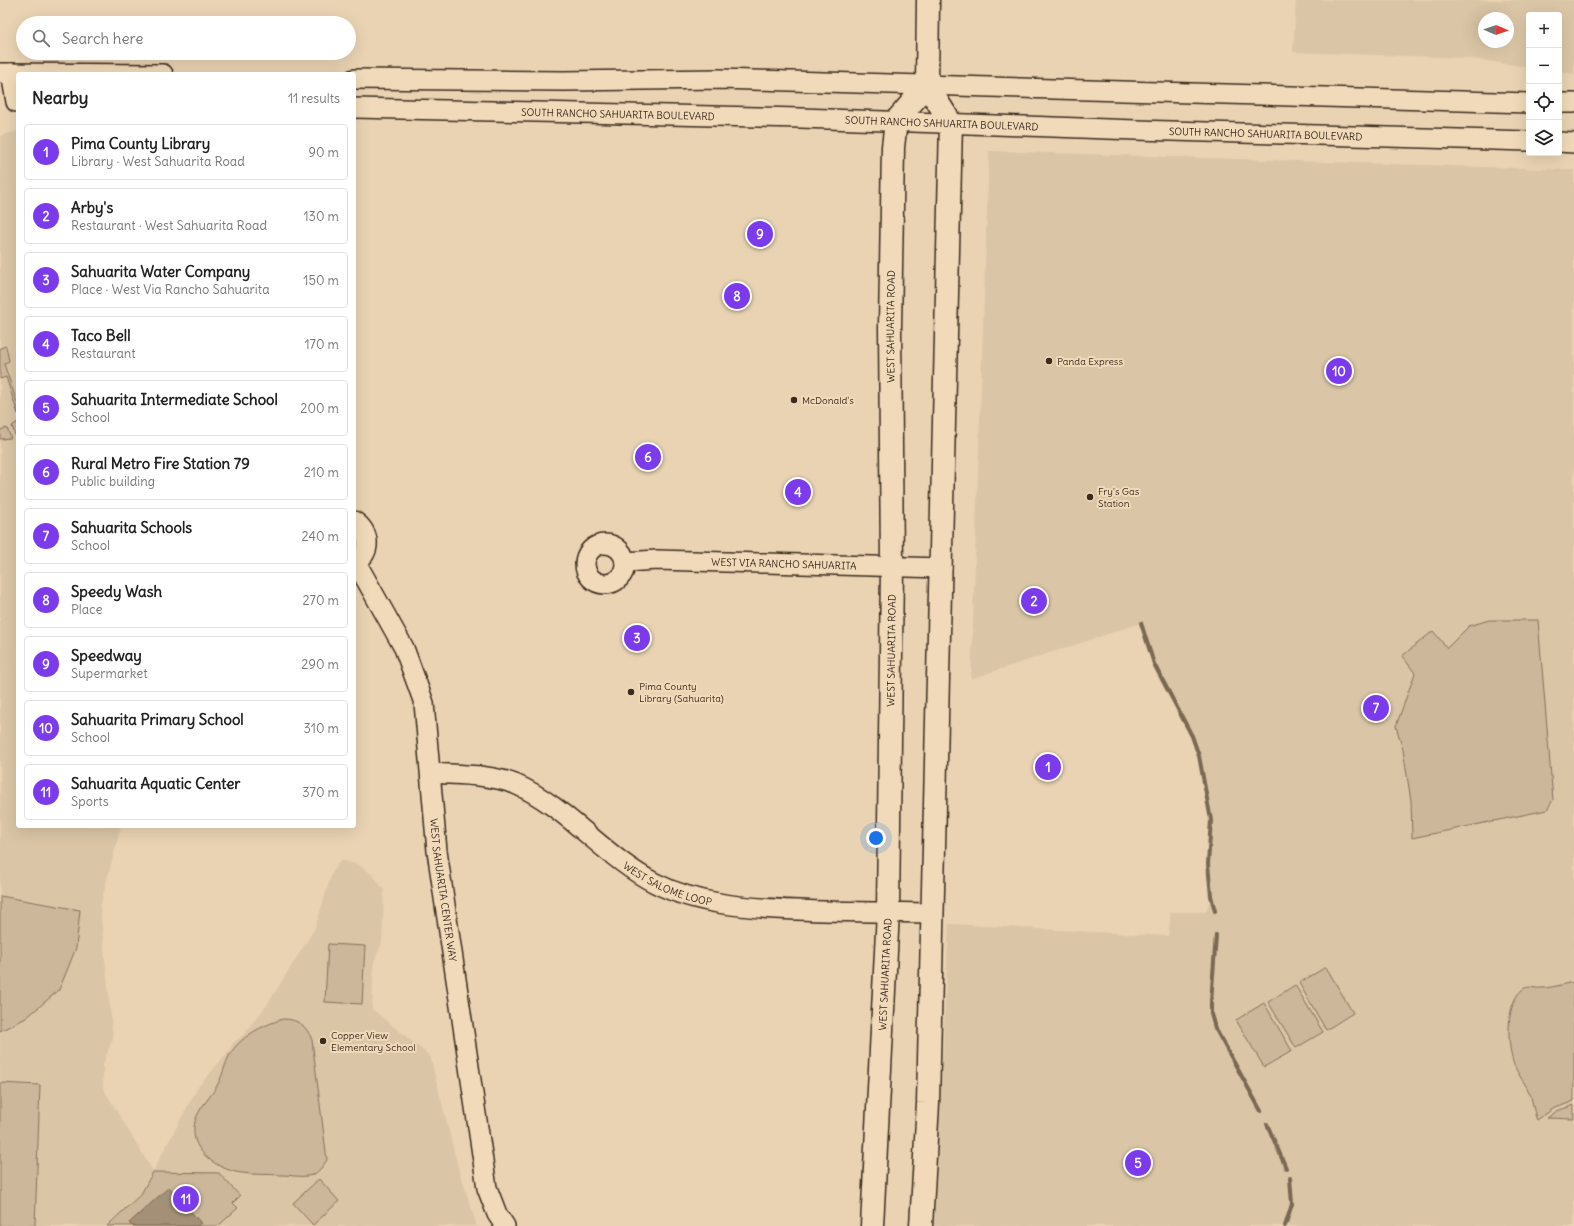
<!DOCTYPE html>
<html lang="en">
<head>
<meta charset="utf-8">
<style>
  body { margin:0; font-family:Delius,sans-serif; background:#f2f2f2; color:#222 }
  .controls { position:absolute; right:12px; top:12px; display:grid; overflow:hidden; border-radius:4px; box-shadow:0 4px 16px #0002 }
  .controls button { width:36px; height:36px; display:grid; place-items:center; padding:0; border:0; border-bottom:1px solid #e0e0e0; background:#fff; color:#222; font:20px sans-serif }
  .compass { position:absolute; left:1478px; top:12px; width:36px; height:36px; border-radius:50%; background:#fff; box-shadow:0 4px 16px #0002; rotate:92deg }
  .you { position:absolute; left:876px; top:838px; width:14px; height:14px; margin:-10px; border:3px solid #fff; border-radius:50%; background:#1a73e8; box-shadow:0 0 0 6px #1a73e833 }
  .badge { display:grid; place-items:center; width:26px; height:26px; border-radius:50%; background:#7c3aed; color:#fff; font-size:13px; font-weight:700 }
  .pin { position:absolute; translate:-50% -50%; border:2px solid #fff; box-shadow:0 1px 4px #0006 }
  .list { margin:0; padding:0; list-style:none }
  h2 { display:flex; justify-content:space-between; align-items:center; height:52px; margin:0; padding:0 16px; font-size:17px }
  h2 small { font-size:13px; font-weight:400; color:#767676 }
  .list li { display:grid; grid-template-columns:26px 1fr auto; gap:12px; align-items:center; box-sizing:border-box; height:56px; margin:0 8px 8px; padding:0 8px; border:1px solid #e0e0e0; border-radius:4px }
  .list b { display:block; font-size:15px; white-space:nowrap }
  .list p { margin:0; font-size:13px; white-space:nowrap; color:#767676 }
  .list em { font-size:13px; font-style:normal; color:#767676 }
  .icon { flex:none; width:22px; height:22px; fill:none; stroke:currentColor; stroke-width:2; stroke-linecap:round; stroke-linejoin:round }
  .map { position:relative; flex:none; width:1574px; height:1226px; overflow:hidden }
  .search { position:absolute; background:#fff; box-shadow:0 4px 16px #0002; left:16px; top:16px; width:340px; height:44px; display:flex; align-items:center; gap:10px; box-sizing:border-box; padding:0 14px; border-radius:22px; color:#767676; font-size:15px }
  .panel { position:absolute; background:#fff; box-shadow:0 4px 16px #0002; left:16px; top:72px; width:340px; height:756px; border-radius:4px }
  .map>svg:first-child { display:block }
  .built { fill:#dac5a6; fill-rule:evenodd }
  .green { fill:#ccb79a; stroke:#84705c }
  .water { fill:#a49077; stroke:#7a6753 }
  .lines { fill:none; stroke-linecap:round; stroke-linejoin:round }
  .stream { stroke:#7a6753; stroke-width:4 }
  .minor-casing { stroke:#3b2a1e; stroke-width:22 }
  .major-casing { stroke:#3b2a1e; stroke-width:25 }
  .minor { stroke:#f0dab9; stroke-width:19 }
  .major { stroke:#f0dab9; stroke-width:22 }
  .poi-dot { fill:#3b2a1e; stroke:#f0dab9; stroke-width:1.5 }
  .labels { text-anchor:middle; stroke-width:4; stroke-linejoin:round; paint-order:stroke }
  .street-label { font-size:10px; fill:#3b2a1e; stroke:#f0dab9 }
  .poi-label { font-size:10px; fill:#3b2a1e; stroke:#f0dab9; text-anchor:start }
</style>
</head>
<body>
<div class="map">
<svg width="1574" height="1226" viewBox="0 0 1574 1226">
  <rect width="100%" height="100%" fill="#e9d3b3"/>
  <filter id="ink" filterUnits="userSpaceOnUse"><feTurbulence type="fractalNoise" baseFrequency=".025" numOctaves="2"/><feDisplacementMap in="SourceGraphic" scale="8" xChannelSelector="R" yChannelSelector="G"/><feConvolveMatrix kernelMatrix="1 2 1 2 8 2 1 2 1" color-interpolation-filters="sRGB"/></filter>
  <g filter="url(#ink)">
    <path class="built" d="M 1296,0 L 1574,0 L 1574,74 L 1559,71 L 1559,15 L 1529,15 L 1529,67 L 1464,58 L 1293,52 ZM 1484,18 L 1508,18 L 1508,42 L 1484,42 Z
      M 18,131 L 18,826 L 121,826 L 100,907 L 113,1038 L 103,1064 L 103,1088 L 153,1171 L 198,1087 L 229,1051 L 232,1044 L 243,1035 L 267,1005 L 315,928 L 332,873 L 341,860 L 359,865 L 373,875 L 384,890 L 382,942 L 374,962 L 372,1009 L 430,1056 L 458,1167 L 477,1226 L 218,1226 L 238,1208 L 233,1203 L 153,1172 L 141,1194 L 107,1226 L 35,1226 L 40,1085 L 0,1083 L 0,136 Z
      M 989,151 L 1574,170 L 1574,1226 L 934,1226 L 949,924 L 1168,936 L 1171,912 L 1206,912 L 1211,896 L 1208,864 L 1211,820 L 1199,756 L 1192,736 L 1154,664 L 1141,623 L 971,679 Z"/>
    <path class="green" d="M 6,346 L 9,361 L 4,364 L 18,405 L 18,414 L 6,377 L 0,379 L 0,348 Z
      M 18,422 L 18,438 L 16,438 L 12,426 Z
      M 7,428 L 11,438 L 0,439 L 0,430 Z
      M 1489,620 L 1538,620 L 1553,800 L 1547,810 L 1412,838 L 1411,801 L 1403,750 L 1396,726 L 1415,673 L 1402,656 L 1433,631 L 1447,648 L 1469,626 Z
      M 0,896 L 80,910 L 76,948 L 59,990 L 26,1018 L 0,1031 Z
      M 328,944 L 365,946 L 362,1004 L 325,1002 Z
      M 1326,967 L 1353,1013 L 1326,1030 L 1299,983 Z
      M 1574,982 L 1574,1101 L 1553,1109 L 1537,1120 C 1534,1114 1533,1102 1530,1094 C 1526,1084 1518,1075 1514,1065 C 1507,1046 1505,1002 1523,989 C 1529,985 1534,989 1541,988 C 1552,988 1563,984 1574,982 Z
      M 1295,985 L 1323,1032 L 1296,1048 L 1268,1002 Z
      M 1264,1003 L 1292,1051 L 1264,1067 L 1236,1020 Z
      M 283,1019 C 298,1019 307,1026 312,1040 L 327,1160 C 323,1166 318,1173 312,1175 C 303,1178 291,1175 281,1175 C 268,1174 255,1175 242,1173 C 222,1171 195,1155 194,1133 C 192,1112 211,1099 219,1082 C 223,1074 225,1064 229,1056 C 239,1037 263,1025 283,1019 Z
      M 0,1083 L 40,1085 L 35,1226 L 0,1226 Z
      M 1574,1105 L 1574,1119 L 1547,1118 L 1557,1111 Z
      M 153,1172 L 219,1173 L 240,1196 L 233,1203 L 238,1208 L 218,1226 L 107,1226 L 141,1194 Z
      M 319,1179 L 339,1201 L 313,1225 L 293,1203 Z"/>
    <path class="water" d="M 169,1187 L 201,1223 L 197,1226 L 132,1226 L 129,1223 Z"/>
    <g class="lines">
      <path class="stream" d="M 1141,623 L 1154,664 L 1192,736 L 1199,756 L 1211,820 L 1208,864 L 1211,896 L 1215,911
        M 1216,935 L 1211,1002 L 1211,1014 L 1215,1028 L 1261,1111
        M 1267,1124 L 1286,1168
        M 1285,1226 L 1292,1204 L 1290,1178"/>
      <g class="minor-casing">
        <g id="minor">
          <path d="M 0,73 L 163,74"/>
          <path d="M 11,73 L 16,102"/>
          <path d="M 354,79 L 564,81 L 720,79 L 1529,103"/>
          <path d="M 1559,103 L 1574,103"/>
          <path id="s1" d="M 354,108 L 801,118 L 1136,130 L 1529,141"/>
          <path d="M 1559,142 L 1574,143"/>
          <path d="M 354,521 C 370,531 373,554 354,563"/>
          <circle cx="605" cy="564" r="20"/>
          <path id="s2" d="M 356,562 L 404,648 L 424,703 L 437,851 L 487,1188 L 497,1214 L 505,1226"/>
          <path id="s3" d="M 625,562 L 657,560 L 942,568"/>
          <path id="s4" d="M 431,773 C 458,775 489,774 515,784 C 566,806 604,857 655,883 C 698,905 749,908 797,910 C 842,912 887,912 933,913"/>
        </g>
      </g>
      <g class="major-casing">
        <g id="major">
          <path id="s5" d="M 872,1226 L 888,912 L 892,566 L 890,328 L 893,147 L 896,121 L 927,85"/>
          <path d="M 921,1226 L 928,1103 L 951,123 L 927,85 L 928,0"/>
        </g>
      </g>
      <use href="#minor" class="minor"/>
      <use href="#major" class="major"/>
    </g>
  </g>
  <g class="poi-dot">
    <circle cx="1049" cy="361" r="4"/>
    <circle cx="794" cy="400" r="4"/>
    <circle cx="1090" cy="497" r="4"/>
    <circle cx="631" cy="692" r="4"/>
    <circle cx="323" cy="1041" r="4"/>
  </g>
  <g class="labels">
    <g class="street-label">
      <text dy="4" stroke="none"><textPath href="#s1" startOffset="264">SOUTH RANCHO SAHUARITA BOULEVARD</textPath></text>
      <text dy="4" stroke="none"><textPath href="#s1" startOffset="588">SOUTH RANCHO SAHUARITA BOULEVARD</textPath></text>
      <text dy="4" stroke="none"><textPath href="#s1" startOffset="912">SOUTH RANCHO SAHUARITA BOULEVARD</textPath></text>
      <text dy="4" stroke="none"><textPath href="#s5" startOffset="900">WEST SAHUARITA ROAD</textPath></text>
      <text dy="4" stroke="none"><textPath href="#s3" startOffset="159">WEST VIA RANCHO SAHUARITA</textPath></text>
      <text dy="4" stroke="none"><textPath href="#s5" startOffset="576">WEST SAHUARITA ROAD</textPath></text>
      <text dy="4" stroke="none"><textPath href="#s4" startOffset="269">WEST SALOME LOOP</textPath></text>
      <text dy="4" stroke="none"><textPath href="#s2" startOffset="345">WEST SAHUARITA CENTER WAY</textPath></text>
      <text dy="4" stroke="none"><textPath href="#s5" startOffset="252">WEST SAHUARITA ROAD</textPath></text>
    </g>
    <g class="poi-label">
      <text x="1057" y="365">Panda Express</text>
      <text x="802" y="404">McDonald's</text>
      <text x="1098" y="495">Fry's Gas<tspan x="1098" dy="12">Station</tspan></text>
      <text x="639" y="690">Pima County<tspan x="639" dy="12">Library (Sahuarita)</tspan></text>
      <text x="331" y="1039">Copper View<tspan x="331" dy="12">Elementary School</tspan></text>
    </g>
  </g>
</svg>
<div class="controls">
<button>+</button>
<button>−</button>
<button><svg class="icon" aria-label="locate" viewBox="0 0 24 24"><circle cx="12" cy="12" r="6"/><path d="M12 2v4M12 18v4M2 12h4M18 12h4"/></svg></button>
<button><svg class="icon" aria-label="layers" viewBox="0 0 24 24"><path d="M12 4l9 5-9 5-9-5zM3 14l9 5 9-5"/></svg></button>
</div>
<svg class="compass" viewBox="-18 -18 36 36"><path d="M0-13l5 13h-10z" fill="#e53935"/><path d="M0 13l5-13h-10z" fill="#767676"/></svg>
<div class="you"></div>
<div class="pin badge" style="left:1048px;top:767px">1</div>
<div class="pin badge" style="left:1034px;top:601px">2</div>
<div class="pin badge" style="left:637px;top:638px">3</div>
<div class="pin badge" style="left:798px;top:492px">4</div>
<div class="pin badge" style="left:1138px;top:1163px">5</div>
<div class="pin badge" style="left:648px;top:457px">6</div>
<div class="pin badge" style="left:1376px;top:708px">7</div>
<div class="pin badge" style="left:737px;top:296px">8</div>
<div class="pin badge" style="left:760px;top:234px">9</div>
<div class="pin badge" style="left:1339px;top:371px">10</div>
<div class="pin badge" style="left:186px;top:1199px">11</div>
<div class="search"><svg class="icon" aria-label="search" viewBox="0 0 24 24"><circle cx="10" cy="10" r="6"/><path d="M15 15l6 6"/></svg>Search here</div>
<section class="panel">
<h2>Nearby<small>11 results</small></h2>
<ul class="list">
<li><span class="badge">1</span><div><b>Pima County Library</b><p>Library · West Sahuarita Road</p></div><em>90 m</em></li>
<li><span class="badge">2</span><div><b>Arby's</b><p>Restaurant · West Sahuarita Road</p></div><em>130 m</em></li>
<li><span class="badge">3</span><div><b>Sahuarita Water Company</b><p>Place · West Via Rancho Sahuarita</p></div><em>150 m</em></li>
<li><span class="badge">4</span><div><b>Taco Bell</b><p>Restaurant</p></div><em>170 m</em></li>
<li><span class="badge">5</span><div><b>Sahuarita Intermediate School</b><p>School</p></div><em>200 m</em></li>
<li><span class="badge">6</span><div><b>Rural Metro Fire Station 79</b><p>Public building</p></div><em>210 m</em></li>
<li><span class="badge">7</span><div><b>Sahuarita Schools</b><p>School</p></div><em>240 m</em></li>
<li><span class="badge">8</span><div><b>Speedy Wash</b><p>Place</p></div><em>270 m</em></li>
<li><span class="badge">9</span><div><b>Speedway</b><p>Supermarket</p></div><em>290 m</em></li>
<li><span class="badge">10</span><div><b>Sahuarita Primary School</b><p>School</p></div><em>310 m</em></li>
<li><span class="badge">11</span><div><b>Sahuarita Aquatic Center</b><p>Sports</p></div><em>370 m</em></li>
</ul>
</section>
</div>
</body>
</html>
